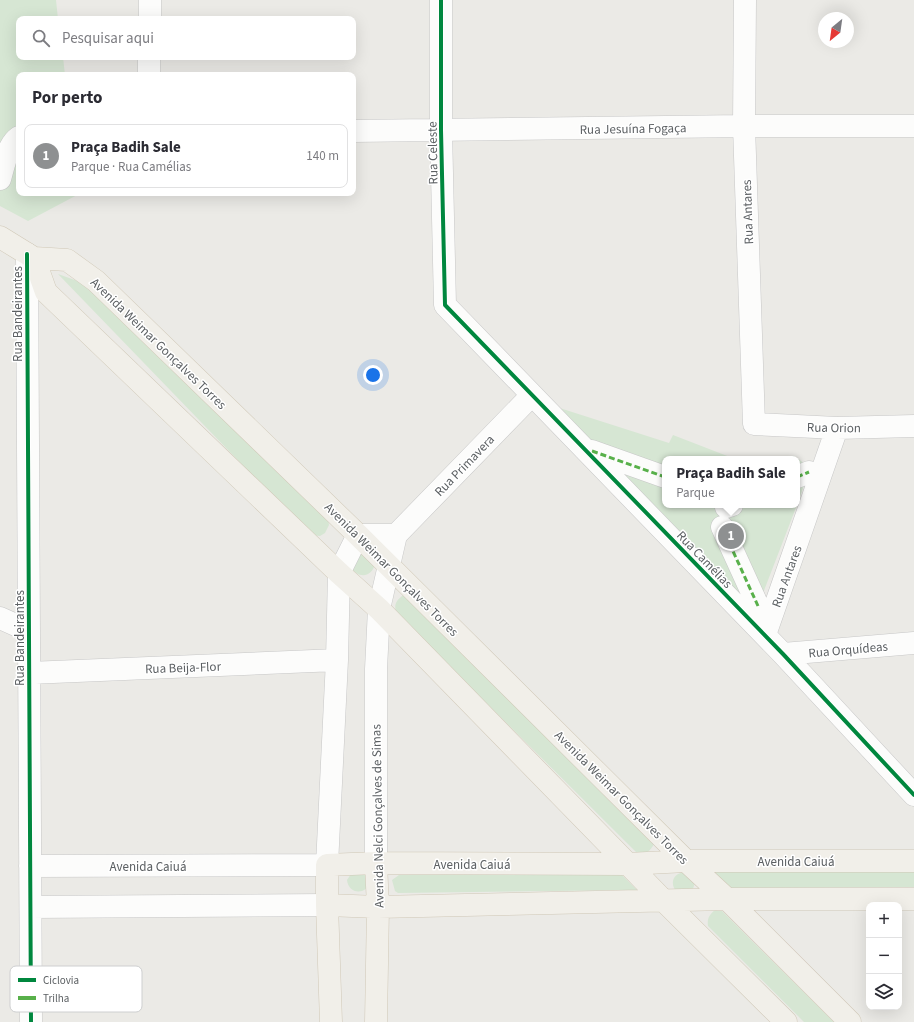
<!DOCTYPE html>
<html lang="pt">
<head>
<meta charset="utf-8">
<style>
  body { margin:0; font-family:"Source Sans 3",sans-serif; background:#f7f7f7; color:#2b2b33 }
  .controls { position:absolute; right:12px; bottom:12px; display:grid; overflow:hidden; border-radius:8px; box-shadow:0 4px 16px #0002 }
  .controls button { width:36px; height:36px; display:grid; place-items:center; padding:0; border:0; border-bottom:1px solid #e1e1e2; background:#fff; color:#2b2b33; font:20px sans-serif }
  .compass { position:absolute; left:818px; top:12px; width:36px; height:36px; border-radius:50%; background:#fff; box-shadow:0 4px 16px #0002; rotate:209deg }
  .you { position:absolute; left:373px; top:375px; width:14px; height:14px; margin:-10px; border:3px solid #fff; border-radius:50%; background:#1a73e8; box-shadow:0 0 0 6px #1a73e833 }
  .badge { display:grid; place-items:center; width:26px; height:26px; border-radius:50%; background:#8e9091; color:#fff; font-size:13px; font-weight:700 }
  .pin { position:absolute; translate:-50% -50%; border:2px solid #fff; box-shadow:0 1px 4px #0006 }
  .popup { position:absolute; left:662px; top:456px; width:138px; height:52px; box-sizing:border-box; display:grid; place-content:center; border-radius:8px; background:#fff; filter:drop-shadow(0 1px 3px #0005); font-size:13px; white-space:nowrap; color:#7c7c81 }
  .popup b { font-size:15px; color:#2b2b33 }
  .popup::after { content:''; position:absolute; left:50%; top:100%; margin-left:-8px; border:8px solid transparent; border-top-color:#fff }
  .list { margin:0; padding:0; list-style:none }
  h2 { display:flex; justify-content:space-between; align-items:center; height:52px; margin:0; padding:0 16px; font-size:17px }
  h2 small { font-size:13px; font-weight:400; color:#7c7c81 }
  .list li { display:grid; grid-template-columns:26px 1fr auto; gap:12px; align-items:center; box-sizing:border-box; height:64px; margin:0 8px 8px; padding:0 8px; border:1px solid #e1e1e2; border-radius:8px }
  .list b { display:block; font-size:15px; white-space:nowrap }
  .list p { margin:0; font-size:13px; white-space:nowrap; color:#7c7c81 }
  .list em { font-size:13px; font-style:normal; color:#7c7c81 }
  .icon { flex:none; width:22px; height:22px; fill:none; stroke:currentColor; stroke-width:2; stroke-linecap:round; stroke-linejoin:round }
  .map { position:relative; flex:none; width:914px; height:1022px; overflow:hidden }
  .search { position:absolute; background:#fff; box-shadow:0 4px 16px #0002; left:16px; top:16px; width:340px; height:44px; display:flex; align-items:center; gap:10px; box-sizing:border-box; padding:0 14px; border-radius:8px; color:#7c7c81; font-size:15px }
  .panel { position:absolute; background:#fff; box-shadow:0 4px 16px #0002; left:16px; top:72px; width:340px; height:124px; border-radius:8px }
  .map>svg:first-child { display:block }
  .green { fill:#d6e6d3 }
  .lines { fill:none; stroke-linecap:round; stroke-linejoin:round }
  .minor-casing { stroke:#c7c7c7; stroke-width:23 }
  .major-casing { stroke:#d0c8b7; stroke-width:23 }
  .minor { stroke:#fcfcfb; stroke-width:22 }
  .major { stroke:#f1efe9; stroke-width:22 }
  .quiet { stroke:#58b04a; stroke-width:3; stroke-dasharray:6 3; stroke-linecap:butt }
  .cycleway-casing { stroke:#fff; stroke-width:6 }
  .cycleway { stroke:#00873e; stroke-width:4 }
  .labels { text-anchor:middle; stroke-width:3; stroke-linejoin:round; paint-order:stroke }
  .street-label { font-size:13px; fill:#5c6063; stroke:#fff }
  .key { fill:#fff; stroke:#cecfd0; stroke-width:1 }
  .key-label { font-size:11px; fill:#5c6063 }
</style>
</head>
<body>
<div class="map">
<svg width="914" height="1022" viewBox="0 0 914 1022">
  <rect width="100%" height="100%" fill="#ebeae6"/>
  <path class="green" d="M 0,0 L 56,0 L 58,19 L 19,19 L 19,57 L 63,57 L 65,75 L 19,75 L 19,193 L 79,193 L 79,194 L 28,221 L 0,206 Z
    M 58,274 L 83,283 L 328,519 L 329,525 L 325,533 L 320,536 L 310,535 Z
    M 544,403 L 669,443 L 673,435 L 735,459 L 665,459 L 665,505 L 797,505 L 758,606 L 742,600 Z
    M 794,456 L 811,468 L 797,504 L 797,459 L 780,459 Z
    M 362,551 L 375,564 C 372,577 359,579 351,568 Z
    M 403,595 L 411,597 L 654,844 C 650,851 647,854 638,854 L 634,850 L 396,613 C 394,604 396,601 403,595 Z
    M 914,868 L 914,887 L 726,888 L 706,870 Z
    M 357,871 L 367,875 L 367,888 C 359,895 348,891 347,880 L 351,874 Z
    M 619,872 L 637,890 L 398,893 L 395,891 L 392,880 L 399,875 Z
    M 684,872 L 695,882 L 693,889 L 675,890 C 670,881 674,874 684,872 Z
    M 715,910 L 722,911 L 834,1022 L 804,1022 L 708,926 C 707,919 709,915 715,910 Z"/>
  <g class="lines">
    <g class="minor-casing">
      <path id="minor" d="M 441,0 L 441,130 L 445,305 L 783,654 L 914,795
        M 745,0 L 744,126 L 754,424 L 837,428 L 914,426
        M 150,19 L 150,0
        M 149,75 L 149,57
        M 353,131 L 744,126 L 914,126
        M 0,179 C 4,166 7,145 19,137
        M 27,254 L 31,1022
        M 592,451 L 665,477
        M 797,477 L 809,472
        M 726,507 L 732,505
        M 722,527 L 758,606
        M 0,618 L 29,631
        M 765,635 L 837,428
        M 783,654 L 914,643
        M 29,673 L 337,660
        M 376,863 L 376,669 L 379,609 L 396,535 L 532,395
        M 30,866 L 327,865 L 337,660 L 339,573 L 358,535 L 396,535
        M 31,907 L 327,905"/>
    </g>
    <g class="major-casing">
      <path id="major" d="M 0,237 L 34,258 L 67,260 L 96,281 L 358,535 L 686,861 L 727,899 L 850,1022
        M 34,258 L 46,292 L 339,573 L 379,609 L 664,901 L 786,1022
        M 327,905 L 378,907 L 727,899 L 914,899
        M 331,1022 L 327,905 L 327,865 L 376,863 L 628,864 L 686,861 L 914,861
        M 376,1022 L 378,907 L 376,863"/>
    </g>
    <use href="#minor" class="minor"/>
    <use href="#major" class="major"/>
    <path class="quiet" d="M 592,451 L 665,477
      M 797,477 L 809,472
      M 726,507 L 732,505
      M 722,527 L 758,606"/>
    <g class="cycleway-casing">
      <path id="cycleway" d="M 441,0 L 441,130 L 445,305 L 783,654 L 914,795
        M 27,254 L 31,1022"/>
    </g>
    <use href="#cycleway" class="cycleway"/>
  </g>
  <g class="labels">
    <g class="street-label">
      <text transform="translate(633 128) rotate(-1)" y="5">Rua Jesuína Fogaça</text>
      <text transform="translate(432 153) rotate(-91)" y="5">Rua Celeste</text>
      <text transform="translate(747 212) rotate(-92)" y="5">Rua Antares</text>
      <text transform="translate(17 314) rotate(-90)" y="5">Rua Bandeirantes</text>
      <text transform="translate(159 343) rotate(44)" y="5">Avenida Weimar Gonçalves Torres</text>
      <text transform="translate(834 427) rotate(1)" y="5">Rua Orion</text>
      <text transform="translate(464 465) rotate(-46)" y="5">Rua Primavera</text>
      <text transform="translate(705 559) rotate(46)" y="5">Rua Camélias</text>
      <text transform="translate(392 569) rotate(45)" y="5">Avenida Weimar Gonçalves Torres</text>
      <text transform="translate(786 576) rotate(-70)" y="5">Rua Antares</text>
      <text transform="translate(19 638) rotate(-90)" y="5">Rua Bandeirantes</text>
      <text transform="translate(848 649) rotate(-5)" y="5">Rua Orquídeas</text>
      <text transform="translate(183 667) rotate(-2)" y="5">Rua Beija-Flor</text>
      <text transform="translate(622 797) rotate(45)" y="5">Avenida Weimar Gonçalves Torres</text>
      <text transform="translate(377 816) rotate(-91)" y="5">Avenida Nelci Gonçalves de Simas</text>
      <text x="796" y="866">Avenida Caiuá</text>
      <text x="472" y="869">Avenida Caiuá</text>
      <text x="148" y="871">Avenida Caiuá</text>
    </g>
  </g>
  <rect x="10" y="966" width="132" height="46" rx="6" class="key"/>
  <rect x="18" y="978" width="18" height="4" fill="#00873e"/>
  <rect x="18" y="996" width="18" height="4" fill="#58b04a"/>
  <g class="key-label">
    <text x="43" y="984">Ciclovia</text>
    <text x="43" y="1002">Trilha</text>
  </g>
</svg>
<div class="controls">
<button>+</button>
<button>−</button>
<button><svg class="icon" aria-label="layers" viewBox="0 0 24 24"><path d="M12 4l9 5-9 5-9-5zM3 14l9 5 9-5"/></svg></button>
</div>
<svg class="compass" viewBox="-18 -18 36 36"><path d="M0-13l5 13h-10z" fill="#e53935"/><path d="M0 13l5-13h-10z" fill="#7c7c81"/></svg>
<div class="you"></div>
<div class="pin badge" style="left:731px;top:536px">1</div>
<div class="popup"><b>Praça Badih Sale</b>Parque</div>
<div class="search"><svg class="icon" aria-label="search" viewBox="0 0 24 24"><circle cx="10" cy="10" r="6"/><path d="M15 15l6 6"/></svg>Pesquisar aqui</div>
<section class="panel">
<h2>Por perto<small></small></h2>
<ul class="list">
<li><span class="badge">1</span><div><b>Praça Badih Sale</b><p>Parque · Rua Camélias</p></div><em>140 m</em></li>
</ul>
</section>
</div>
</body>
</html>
